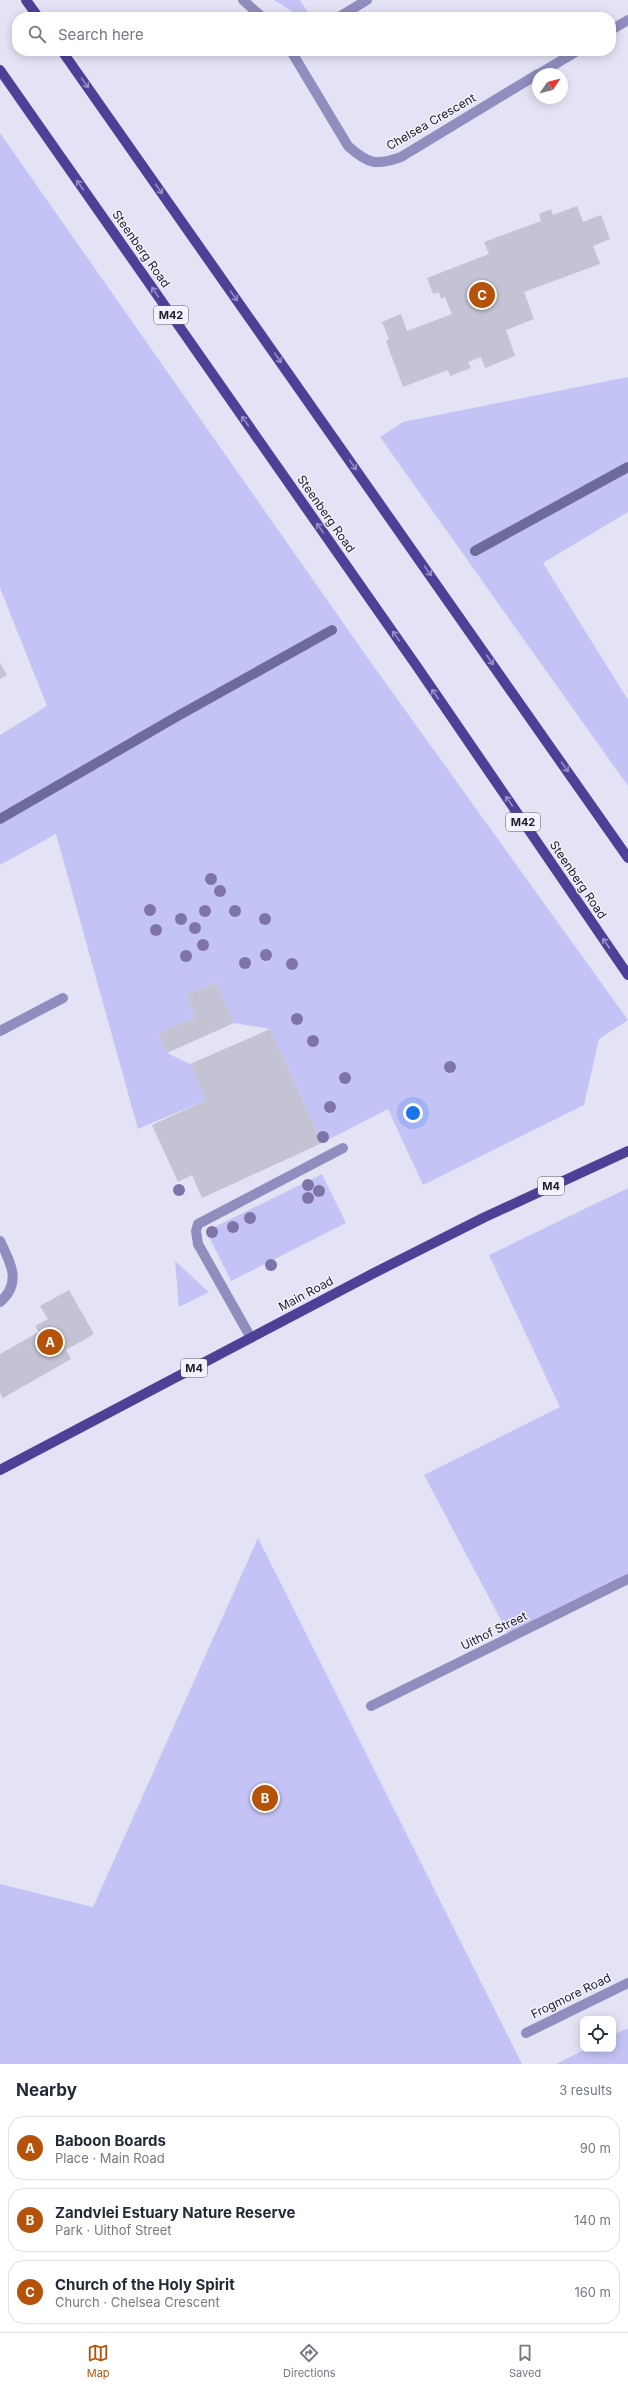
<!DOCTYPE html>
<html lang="en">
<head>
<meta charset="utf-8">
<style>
  body { margin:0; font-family:Inter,sans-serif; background:#f2f2f3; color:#1f2937 }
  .controls { position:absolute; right:12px; bottom:12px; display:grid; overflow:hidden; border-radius:8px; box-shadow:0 2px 10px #0003 }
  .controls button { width:36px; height:36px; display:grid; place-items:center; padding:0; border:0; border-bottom:1px solid #e0e1e3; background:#fff; color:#1f2937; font:20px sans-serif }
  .compass { position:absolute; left:532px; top:68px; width:36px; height:36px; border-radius:50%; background:#fff; box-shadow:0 2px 10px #0003; rotate:55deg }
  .you { position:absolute; left:413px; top:1113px; width:14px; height:14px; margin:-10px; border:3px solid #fff; border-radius:50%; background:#1a73e8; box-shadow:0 0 0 6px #1a73e833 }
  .badge { display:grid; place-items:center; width:26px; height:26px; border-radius:50%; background:#b45309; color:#fff; font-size:13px; font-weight:700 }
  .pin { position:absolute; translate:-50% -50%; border:2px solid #fff; box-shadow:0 1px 4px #0006 }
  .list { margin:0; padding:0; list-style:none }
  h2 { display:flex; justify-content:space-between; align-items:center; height:52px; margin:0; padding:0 16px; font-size:17px }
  h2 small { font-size:13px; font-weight:400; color:#747a83 }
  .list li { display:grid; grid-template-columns:26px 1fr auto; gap:12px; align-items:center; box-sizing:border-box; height:64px; margin:0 8px 8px; padding:0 8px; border:1px solid #e0e1e3; border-radius:16px }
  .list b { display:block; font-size:15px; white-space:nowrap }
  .list p { margin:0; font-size:13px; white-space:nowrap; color:#747a83 }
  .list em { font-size:13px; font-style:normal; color:#747a83 }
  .icon { flex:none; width:22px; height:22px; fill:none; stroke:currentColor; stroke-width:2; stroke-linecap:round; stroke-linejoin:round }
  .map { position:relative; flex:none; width:628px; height:2064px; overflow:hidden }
  .search { position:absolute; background:#fff; box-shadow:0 2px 10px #0003; left:12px; right:12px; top:12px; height:44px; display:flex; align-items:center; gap:10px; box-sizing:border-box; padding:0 14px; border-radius:16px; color:#747a83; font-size:15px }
  .sheet { height:268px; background:#fff }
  nav { display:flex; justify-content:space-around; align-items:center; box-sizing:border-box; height:56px; border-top:1px solid #e0e1e3; background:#fff; font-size:11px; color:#747a83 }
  nav a { display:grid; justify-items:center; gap:2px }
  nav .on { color:#b45309 }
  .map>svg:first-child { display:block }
  .green { fill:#c4c3f5 }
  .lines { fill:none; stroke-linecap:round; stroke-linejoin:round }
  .stream { stroke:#6e6b9c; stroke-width:10 }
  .building { fill:#c3c3d4 }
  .lane { stroke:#8f8ebe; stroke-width:10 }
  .street { stroke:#8f8ebe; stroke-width:10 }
  .primary { stroke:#4d4197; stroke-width:10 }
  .tree { fill:#7e74a8 }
  .oneway { stroke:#9790c6 }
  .labels { text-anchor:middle; stroke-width:3; stroke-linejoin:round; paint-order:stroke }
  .shield { fill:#f1f1ff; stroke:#5d5d66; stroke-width:1 }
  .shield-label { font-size:11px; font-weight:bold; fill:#1e1d24 }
  .street-label { font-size:12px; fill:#1e1d24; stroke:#f1f1ff }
</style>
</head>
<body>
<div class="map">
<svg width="628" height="2064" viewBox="0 0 628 2064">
  <rect width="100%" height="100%" fill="#e3e3f5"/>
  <path class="green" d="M 274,0 L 300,0 L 311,17 L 301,17 Z
    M 0,133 L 372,664 L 628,1020 L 599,1039 L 584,1105 L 423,1185 L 388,1109 L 322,1143 L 270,1029 L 234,1023 L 216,983 L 186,995 L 195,1017 L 158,1033 L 167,1053 L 190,1064 L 206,1100 L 138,1129 L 56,834 L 0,865 L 0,735 L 47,706 L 0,588 Z
    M 628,377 L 628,512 L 543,563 L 628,700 L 628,786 L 380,437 L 403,422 Z
    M 322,1174 L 346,1223 L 231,1281 L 206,1231 Z
    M 628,1188 L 628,1579 L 510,1637 L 424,1475 L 560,1407 L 489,1255 Z
    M 175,1261 L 209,1292 L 179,1307 Z
    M 258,1538 L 522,2064 L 0,2064 L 0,1884 L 93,1907 Z
    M 628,2028 L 628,2064 L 556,2064 L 586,2049 L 613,2049 L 613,2035 Z"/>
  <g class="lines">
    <path class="stream" d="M 475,551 L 628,467
      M 0,819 L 176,717 L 332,630"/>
  </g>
  <path class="building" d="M 577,206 L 583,222 L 601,215 L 610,239 L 593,246 L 600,264 L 524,292 L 534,319 L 506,330 L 515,356 L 485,368 L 481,357 L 468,362 L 471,368 L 450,376 L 448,370 L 403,387 L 386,341 L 389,339 L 382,322 L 401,314 L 407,331 L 452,314 L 445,297 L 441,299 L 439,292 L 433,294 L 427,278 L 489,254 L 484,242 L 541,221 L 539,214 L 551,209 L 553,215 Z
    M 0,663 L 7,675 L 0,679 Z
    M 216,983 L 234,1023 L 167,1053 L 158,1033 L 195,1017 L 186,995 Z
    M 270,1029 L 322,1143 L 202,1198 L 192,1175 L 178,1182 L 152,1125 L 206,1100 L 190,1064 Z
    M 69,1290 L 94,1334 L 66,1350 L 71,1359 L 3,1398 L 0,1393 L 0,1354 L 39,1332 L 35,1326 L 48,1319 L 40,1306 Z"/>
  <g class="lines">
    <path class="lane" d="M 0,1031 L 63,998
      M 0,1241 C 11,1263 22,1283 0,1302
      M 251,1338 L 198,1244 L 196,1231 L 198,1224 L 343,1148"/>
    <path class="street" d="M 243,0 L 262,17
      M 339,17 L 367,0
      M 611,30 L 628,20
      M 291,51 L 348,146 C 368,164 376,166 401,157 L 538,74
      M 539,74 L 577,51
      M 371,1706 L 628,1579
      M 526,2033 L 628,1983"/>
    <path class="primary" d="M 26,0 L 38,17
      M 62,51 L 628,858
      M 0,70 L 418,668 L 628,975
      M 0,1470 L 372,1274 L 485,1217 L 628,1151"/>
  </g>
  <g class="tree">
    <circle cx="211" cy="879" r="6"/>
    <circle cx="220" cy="891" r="6"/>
    <circle cx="150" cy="910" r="6"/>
    <circle cx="205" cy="911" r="6"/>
    <circle cx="235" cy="911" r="6"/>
    <circle cx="181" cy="919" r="6"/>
    <circle cx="265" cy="919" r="6"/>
    <circle cx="195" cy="928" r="6"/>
    <circle cx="156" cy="930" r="6"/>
    <circle cx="203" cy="945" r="6"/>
    <circle cx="266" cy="955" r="6"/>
    <circle cx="186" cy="956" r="6"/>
    <circle cx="245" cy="963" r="6"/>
    <circle cx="292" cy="964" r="6"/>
    <circle cx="297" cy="1019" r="6"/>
    <circle cx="313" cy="1041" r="6"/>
    <circle cx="450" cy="1067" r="6"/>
    <circle cx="345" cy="1078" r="6"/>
    <circle cx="330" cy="1107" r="6"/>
    <circle cx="323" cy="1137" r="6"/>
    <circle cx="308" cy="1185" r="6"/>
    <circle cx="179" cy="1190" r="6"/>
    <circle cx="319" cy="1191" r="6"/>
    <circle cx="308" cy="1198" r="6"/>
    <circle cx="250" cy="1218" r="6"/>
    <circle cx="233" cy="1227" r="6"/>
    <circle cx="212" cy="1232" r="6"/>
    <circle cx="271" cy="1265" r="6"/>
  </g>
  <defs><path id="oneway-shaft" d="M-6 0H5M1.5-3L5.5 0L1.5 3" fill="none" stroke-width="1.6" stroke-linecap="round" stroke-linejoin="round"/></defs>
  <g class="oneway">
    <use href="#oneway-shaft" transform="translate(85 83) rotate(55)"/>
    <use href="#oneway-shaft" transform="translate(80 185) rotate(-125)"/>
    <use href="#oneway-shaft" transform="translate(159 189) rotate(55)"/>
    <use href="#oneway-shaft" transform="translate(155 292) rotate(-125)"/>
    <use href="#oneway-shaft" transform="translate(234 296) rotate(55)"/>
    <use href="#oneway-shaft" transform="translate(278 358) rotate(55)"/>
    <use href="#oneway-shaft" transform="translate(245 421) rotate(-125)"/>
    <use href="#oneway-shaft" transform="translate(353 465) rotate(55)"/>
    <use href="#oneway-shaft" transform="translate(320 528) rotate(-125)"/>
    <use href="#oneway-shaft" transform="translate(428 571) rotate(55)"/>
    <use href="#oneway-shaft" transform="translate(396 636) rotate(-125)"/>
    <use href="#oneway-shaft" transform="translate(490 660) rotate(55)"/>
    <use href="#oneway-shaft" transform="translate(435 694) rotate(-124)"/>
    <use href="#oneway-shaft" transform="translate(565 767) rotate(55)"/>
    <use href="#oneway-shaft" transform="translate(509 801) rotate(-124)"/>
    <use href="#oneway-shaft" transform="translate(606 943) rotate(-124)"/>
  </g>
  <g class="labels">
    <g class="shield">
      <rect x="154" y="306" width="34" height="18" rx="3"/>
      <rect x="506" y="813" width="34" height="18" rx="3"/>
      <rect x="538" y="1177" width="26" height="18" rx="3"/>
      <rect x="181" y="1359" width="26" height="18" rx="3"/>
    </g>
    <g class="shield-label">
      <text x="171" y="319">M42</text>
      <text x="523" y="826">M42</text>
      <text x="551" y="1190">M4</text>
      <text x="194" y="1372">M4</text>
    </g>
    <g class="street-label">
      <text transform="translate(431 122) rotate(-30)" y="4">Chelsea Crescent</text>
      <text transform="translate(141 249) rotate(55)" y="4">Steenberg Road</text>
      <text transform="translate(326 514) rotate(55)" y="4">Steenberg Road</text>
      <text transform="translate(578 880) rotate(56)" y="4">Steenberg Road</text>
      <text transform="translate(306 1294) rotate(-28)" y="4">Main Road</text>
      <text transform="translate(494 1631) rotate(-26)" y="4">Uithof Street</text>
      <text transform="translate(571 1996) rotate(-26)" y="4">Frogmore Road</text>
    </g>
  </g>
</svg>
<div class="controls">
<button><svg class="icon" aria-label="locate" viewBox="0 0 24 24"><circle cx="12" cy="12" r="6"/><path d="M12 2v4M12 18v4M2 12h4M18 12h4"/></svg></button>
</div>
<svg class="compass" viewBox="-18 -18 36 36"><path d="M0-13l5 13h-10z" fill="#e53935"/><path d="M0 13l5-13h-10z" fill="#747a83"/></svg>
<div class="you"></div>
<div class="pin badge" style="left:50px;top:1342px">A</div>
<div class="pin badge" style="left:265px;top:1798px">B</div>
<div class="pin badge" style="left:482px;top:295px">C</div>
<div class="search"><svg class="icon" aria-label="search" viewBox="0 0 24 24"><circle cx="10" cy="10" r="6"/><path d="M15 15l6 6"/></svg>Search here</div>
</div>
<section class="sheet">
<h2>Nearby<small>3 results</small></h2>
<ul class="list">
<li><span class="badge">A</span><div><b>Baboon Boards</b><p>Place · Main Road</p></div><em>90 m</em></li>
<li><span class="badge">B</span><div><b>Zandvlei Estuary Nature Reserve</b><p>Park · Uithof Street</p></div><em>140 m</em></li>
<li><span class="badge">C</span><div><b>Church of the Holy Spirit</b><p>Church · Chelsea Crescent</p></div><em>160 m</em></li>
</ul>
</section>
<nav>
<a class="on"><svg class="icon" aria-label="map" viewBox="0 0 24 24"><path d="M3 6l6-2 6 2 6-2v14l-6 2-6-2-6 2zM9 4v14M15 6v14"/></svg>Map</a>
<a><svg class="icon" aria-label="directions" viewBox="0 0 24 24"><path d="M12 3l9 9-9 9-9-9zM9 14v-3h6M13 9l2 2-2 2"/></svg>Directions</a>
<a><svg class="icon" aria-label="saved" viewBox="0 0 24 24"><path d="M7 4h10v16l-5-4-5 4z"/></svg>Saved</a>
</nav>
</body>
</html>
